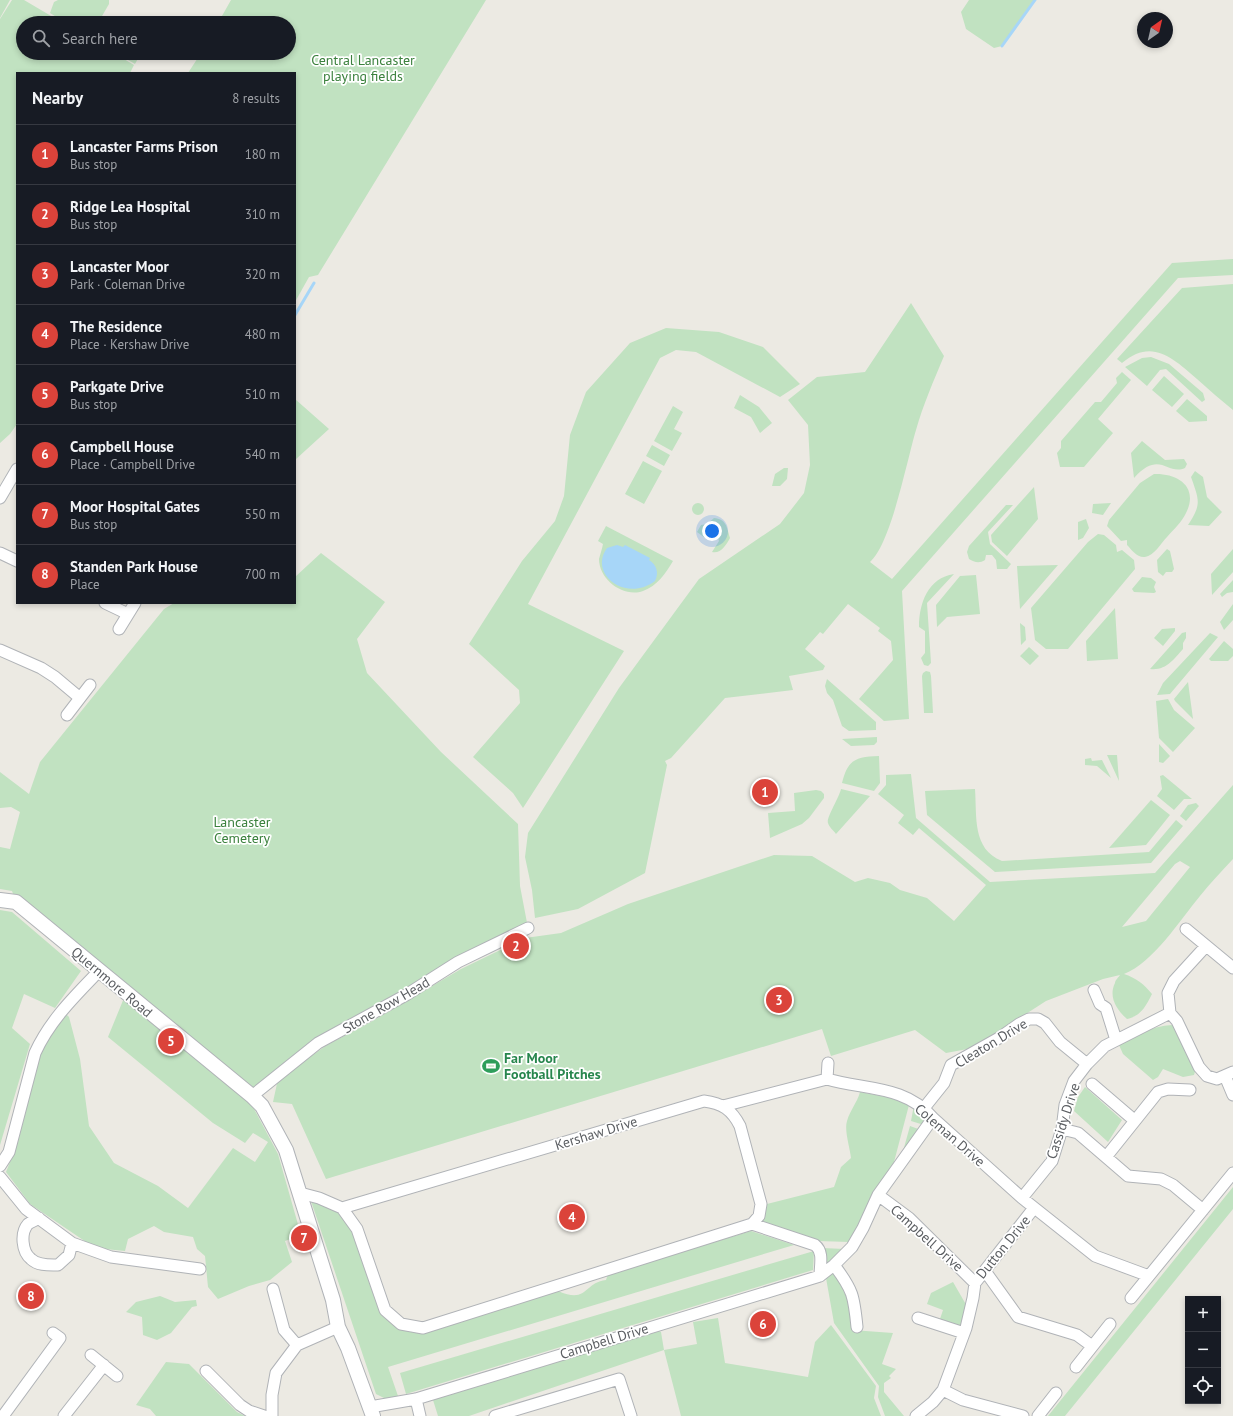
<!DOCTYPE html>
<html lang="en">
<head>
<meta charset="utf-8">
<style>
  body { margin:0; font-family:"PT Sans",sans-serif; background:#242831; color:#f1f3f6 }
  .controls { position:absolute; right:12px; bottom:12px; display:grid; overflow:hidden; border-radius:0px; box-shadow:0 2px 6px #0003 }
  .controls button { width:36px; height:36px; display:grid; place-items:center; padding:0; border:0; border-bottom:1px solid #363941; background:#171b24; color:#f1f3f6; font:20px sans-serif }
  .compass { position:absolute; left:1137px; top:12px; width:36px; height:36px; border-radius:50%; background:#171b24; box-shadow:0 2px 6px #0003; rotate:34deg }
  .you { position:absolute; left:712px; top:531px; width:14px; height:14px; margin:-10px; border:3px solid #fff; border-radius:50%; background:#1a73e8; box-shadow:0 0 0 6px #1a73e833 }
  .badge { display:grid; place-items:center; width:26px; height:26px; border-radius:50%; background:#db433a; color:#fff; font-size:13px; font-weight:700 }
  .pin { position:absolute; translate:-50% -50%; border:2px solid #fff; box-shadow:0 1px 4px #0006 }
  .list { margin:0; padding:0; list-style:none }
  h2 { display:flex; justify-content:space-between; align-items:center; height:52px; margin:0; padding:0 16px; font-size:17px }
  h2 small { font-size:13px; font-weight:400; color:#9ea1a6 }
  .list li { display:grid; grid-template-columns:26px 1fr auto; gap:12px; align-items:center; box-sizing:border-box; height:60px; padding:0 16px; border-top:1px solid #363941 }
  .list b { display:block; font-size:15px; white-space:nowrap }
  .list p { margin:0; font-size:13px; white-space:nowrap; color:#9ea1a6 }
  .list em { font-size:13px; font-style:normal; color:#9ea1a6 }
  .icon { flex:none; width:22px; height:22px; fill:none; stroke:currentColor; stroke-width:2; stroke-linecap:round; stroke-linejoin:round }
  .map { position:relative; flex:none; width:1233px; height:1416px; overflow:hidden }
  .search { position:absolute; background:#171b24; box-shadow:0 2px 6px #0003; left:16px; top:16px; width:280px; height:44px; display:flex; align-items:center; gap:10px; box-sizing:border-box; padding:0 14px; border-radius:22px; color:#9ea1a6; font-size:15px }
  .panel { position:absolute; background:#171b24; box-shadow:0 2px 6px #0003; left:16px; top:72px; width:280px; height:532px; border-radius:0px }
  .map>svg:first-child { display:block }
  .green { fill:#c1e2c1; fill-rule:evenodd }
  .water { fill:#a7d6f8 }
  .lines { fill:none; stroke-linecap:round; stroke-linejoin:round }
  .stream { stroke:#a7d6f8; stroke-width:3 }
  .minor-casing { stroke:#b0b3b7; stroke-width:13 }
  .tertiary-casing { stroke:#b0b3b7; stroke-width:16 }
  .minor { stroke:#fff; stroke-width:11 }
  .tertiary { stroke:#fff; stroke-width:14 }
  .labels { text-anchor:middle; stroke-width:3.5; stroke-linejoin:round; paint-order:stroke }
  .park-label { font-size:14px; fill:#3b813d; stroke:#fff }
  .street-label { font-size:14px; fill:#5b5e62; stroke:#fff }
  .leisure-label { font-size:14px; font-weight:bold; fill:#27864d; stroke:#fff; text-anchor:start }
</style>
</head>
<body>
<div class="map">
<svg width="1233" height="1416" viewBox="0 0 1233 1416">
  <rect width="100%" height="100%" fill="#eceae3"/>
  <path class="green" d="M 0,0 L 10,0 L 0,18 Z
    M 12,0 L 24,0 L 63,23 L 23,23 L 23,53 L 114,53 L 134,65 L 130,73 L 17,73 L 17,424 L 10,434 L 0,443 L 0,19 Z
    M 58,0 L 109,0 L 109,4 L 98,23 L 66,23 L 50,13 L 54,2 Z
    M 231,0 L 486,0 L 318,275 L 309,277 L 295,302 L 295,73 L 188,73 L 201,53 L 289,53 L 289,23 L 218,23 Z
    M 969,0 L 1035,0 L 1002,46 L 994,48 L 966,29 L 961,12 Z
    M 116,53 L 141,53 L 135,64 Z
    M 1233,259 L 1233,275 L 1178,278 L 902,591 L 909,719 L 884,721 L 859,699 L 893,660 L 891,641 L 878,631 L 880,628 L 848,604 L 823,634 L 820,632 L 805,649 L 825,666 L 823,670 L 789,676 L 793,690 L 725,698 L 671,758 L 665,761 L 667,765 L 645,873 L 578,909 L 535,918 L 532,890 L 525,857 L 528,833 L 619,688 L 699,579 L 780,524 L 804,493 L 810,465 L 808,425 L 788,400 L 817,377 L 865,372 L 911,303 L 944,356 C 934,380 923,405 916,430 C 907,460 891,544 870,562 L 892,579 L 1172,263 Z
    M 1233,284 L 1233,410 C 1221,400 1209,390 1197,379 C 1174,359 1152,337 1122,363 L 1117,359 L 1182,288 Z
    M 666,328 L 719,332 L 763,347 L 800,384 L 780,397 L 696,352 L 676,350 L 660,358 L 528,604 L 624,651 L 523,808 L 513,793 L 473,757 L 520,703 L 519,690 L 469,644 L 522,561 L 555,521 L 564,496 L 570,435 L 586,392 L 630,343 Z
    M 1151,357 L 1169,364 L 1203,393 L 1205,400 L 1202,402 L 1166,369 L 1160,370 L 1147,386 L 1125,367 L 1142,358 Z
    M 1122,372 L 1131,380 L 1098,419 L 1113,433 L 1084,467 L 1060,467 L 1057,453 L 1061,448 L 1061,441 L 1095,402 L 1101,402 L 1117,383 L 1116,378 Z
    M 1164,376 L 1184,394 L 1172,407 L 1152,390 Z
    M 740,395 L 759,407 L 772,423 L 760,433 L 751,417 L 734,408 Z
    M 295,399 L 329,429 L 295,460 Z
    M 1187,399 L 1207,416 L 1207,421 L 1189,422 L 1176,411 Z
    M 673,406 L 683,412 L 674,429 L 682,433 L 672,451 L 654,441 Z
    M 1142,441 L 1165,460 L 1184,459 L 1187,464 L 1185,468 C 1167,476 1160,449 1134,478 L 1131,453 Z
    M 652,445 L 670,455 L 664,466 L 646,456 Z
    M 643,461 L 662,471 L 644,504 L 625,494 Z
    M 784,468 L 788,468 L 787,479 L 780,486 L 772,486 L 775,474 Z
    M 1195,471 L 1203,477 L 1207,497 L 1222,512 L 1209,526 L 1188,525 C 1202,504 1199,500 1191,477 Z
    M 1154,474 C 1178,473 1199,487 1186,513 C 1182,522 1173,530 1167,537 C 1161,543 1154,556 1145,557 C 1137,558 1132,550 1127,545 L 1127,540 L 1121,541 L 1107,526 L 1109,520 L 1140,483 Z
    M 1034,487 L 1038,519 L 1007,556 L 992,542 L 991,535 Z
    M692 509a6 6 0 1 1 12 0a6 6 0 1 1-12 0Z
    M 1111,503 L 1103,515 L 1092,513 L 1093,504 Z
    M 1006,505 L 1013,505 L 988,532 L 990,544 L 1011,564 L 1007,569 L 997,569 L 996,560 L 992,555 L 986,555 L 985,560 C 979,564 974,562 969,559 L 967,552 L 969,546 Z
    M 714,518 C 726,519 727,527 730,538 C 726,545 721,554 712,552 L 719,541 L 717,535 L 705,538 L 697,532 L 701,525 L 707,524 Z
    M 1086,519 L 1089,528 L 1083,538 L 1078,540 L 1078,522 Z
    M 606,526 L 673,561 C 666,573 657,586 643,591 C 624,598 599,580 599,559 C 600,555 602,549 603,544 L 598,541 Z
    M 1098,534 L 1104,535 L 1116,545 L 1117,552 L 1122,550 L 1134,560 L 1135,569 L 1068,649 L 1046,649 L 1035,640 L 1031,608 L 1088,542 Z
    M 1167,549 L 1170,551 L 1174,569 L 1172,572 L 1166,572 L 1163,576 L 1158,572 L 1157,560 Z
    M 1233,549 L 1233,572 L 1212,595 L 1211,574 Z
    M 321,553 L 385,602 L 357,639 L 367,673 L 441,752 L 518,824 L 520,886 L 528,928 L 318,1043 L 252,1096 L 16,902 L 12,891 L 0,889 L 0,847 L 10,849 L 20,812 L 11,807 L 0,808 L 0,772 L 29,794 L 40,762 L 164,609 L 174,603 L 295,603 L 295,577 Z
    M 1058,565 L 1020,609 L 1017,566 Z
    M 954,574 L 927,603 L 931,663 L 928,666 L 924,665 L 921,658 L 925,653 L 925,631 L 919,627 C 919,603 928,578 954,574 Z
    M 976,575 L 980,614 L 947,617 L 937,627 L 936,605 L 960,576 Z
    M 1142,577 L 1151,578 L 1156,582 L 1154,587 L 1156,592 L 1154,593 L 1134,592 L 1132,589 Z
    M 1233,580 L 1233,592 L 1227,593 L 1222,597 L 1220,594 Z
    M 1233,604 L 1233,620 L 1224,630 L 1220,622 Z
    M 1115,608 L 1118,659 L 1087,661 L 1086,641 Z
    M 1020,623 L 1025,627 L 1026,640 L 1021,645 Z
    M 1175,628 L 1175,631 L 1163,646 L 1154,638 L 1162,629 Z
    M 1186,632 L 1186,638 L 1183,643 L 1183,649 C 1174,659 1166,671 1150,669 L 1182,633 Z
    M 1210,633 L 1218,637 L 1170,694 L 1157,695 L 1163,683 Z
    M 1224,641 L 1233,649 L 1233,656 L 1228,661 L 1211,661 L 1209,659 Z
    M 1029,647 L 1039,656 L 1030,665 L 1020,656 Z
    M 926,671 L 930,672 L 931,676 L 933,713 L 924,713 L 922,676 L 923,673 Z
    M 827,679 L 876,722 L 876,730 L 849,731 L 842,726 L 833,700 L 827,693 L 825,686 Z
    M 1188,682 L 1193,719 L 1175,701 L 1174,699 Z
    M 1168,699 L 1174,710 L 1195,728 L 1173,752 L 1159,738 L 1156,701 Z
    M 877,737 L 877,742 L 874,745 L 851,746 L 842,739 Z
    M 1159,744 L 1170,756 L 1163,763 L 1159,762 Z
    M 1107,755 L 1117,755 L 1119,781 Z
    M 879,756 L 880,783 L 874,791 L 842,783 C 848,759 856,757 879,756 Z
    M 1091,758 L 1092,761 L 1102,760 L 1111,778 L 1097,766 L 1085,765 L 1085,759 Z
    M 911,774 L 916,818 L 990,882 L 1155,873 L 1233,785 L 1233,859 C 1222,871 1210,883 1200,896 C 1180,920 1153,963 1124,974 C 1136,978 1144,984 1152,994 C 1146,1006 1141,1016 1127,1019 C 1117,1010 1108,997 1115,983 C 1115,980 1119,977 1120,975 L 1103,979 L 1046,1001 L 973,1048 L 946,1053 L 915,1030 L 831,1056 L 822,1029 L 326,1179 L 292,1104 L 273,1102 L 278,1079 L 327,1045 L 369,1023 L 461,969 L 525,938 L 561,933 L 628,904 L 774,855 L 812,856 L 855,882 L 868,878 L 890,883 L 900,890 L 927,898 L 954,921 L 986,885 L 919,828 L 913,835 L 898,823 L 904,815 L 878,794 L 886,785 L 886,775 ZM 1180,861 L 1190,867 L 1146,921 L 1122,927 L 1175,864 Z
    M 1163,775 L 1192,799 L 1184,799 L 1174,810 L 1157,796 L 1162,789 L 1160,776 Z
    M 841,789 L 870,796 L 836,834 C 834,831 829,827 828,823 C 826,818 839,798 841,789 Z
    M 975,789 C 977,817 972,849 1002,861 L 1149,852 L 1176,820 L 1183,826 L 1151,863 L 995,872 L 927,815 L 925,791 Z
    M 816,790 L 821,791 L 824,794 L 824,798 L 809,818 L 802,824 L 770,838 L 768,813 L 795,811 L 794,793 Z
    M 1151,800 L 1170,815 L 1146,845 L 1109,848 Z
    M 1196,803 L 1199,806 L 1186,821 L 1180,816 L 1188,805 Z
    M 0,910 L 12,912 L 81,971 L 55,1008 L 24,994 L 12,1028 L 30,1044 L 0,1145 Z
    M 124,998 L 252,1105 L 278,1154 L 301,1235 L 285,1241 L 292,1262 L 270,1280 L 249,1286 L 218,1299 L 208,1287 L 205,1256 L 197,1249 L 193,1237 L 164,1232 L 154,1226 L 128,1239 L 125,1251 L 105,1249 L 89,1244 L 30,1204 L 6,1172 L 18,1142 L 42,1047 L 65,1013 L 69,1017 L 80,1059 L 89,1126 L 114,1163 L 158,1186 L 188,1208 L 233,1148 L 255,1162 L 268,1142 L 253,1133 L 245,1143 L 213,1123 L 108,1037 Z
    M 1172,1025 L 1183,1033 L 1198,1061 L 1194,1075 L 1183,1077 L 1163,1069 L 1158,1077 L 1153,1080 L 1123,1054 L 1119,1045 C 1137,1035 1151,1026 1172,1025 Z
    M 1085,1087 L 1122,1120 L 1108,1142 L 1074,1111 L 1078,1097 Z
    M 860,1092 L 897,1099 L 909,1105 L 894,1162 L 850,1242 L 817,1241 L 761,1222 L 767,1204 L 834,1187 L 841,1167 L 851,1158 C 850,1148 844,1130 847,1121 C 850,1110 857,1103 860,1092 Z
    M 914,1105 L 929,1119 L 924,1125 L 911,1121 Z
    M 910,1126 L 921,1130 L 900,1162 Z
    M 1233,1187 L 1233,1209 L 1065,1416 L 1048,1416 Z
    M 311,1201 L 340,1211 L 353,1231 L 382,1312 L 424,1332 L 558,1291 C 588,1304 583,1283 606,1280 L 608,1274 L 751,1231 L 794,1245 L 388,1367 L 398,1396 L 386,1399 L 376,1394 Z
    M 822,1248 L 845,1249 L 823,1270 Z
    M 814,1251 L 813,1270 L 406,1394 L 400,1373 Z
    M 832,1271 C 848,1289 852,1306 852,1330 L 893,1333 L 882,1364 L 896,1369 L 889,1376 L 891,1378 L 884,1383 L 884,1392 L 904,1416 L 885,1416 L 878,1397 L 879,1386 L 834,1323 L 826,1278 Z
    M 953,1282 L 968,1308 L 961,1327 L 940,1319 L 943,1310 L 927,1304 L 931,1293 Z
    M 160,1296 L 175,1302 L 196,1300 L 197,1306 L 192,1307 L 171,1333 L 157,1340 L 143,1335 L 142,1317 L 126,1312 L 136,1302 Z
    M 718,1318 L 725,1363 L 808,1377 L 815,1342 L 831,1325 L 876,1386 L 874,1398 L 881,1416 L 681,1416 L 664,1350 L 469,1416 L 438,1416 L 433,1400 L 657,1330 L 661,1332 L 664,1350 L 697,1344 L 693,1322 Z
    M 166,1362 L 189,1364 L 237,1412 L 245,1416 L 156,1416 L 150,1409 L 136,1405 Z"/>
  <path class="water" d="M 617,545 L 623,547 L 625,545 L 650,558 L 649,560 C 657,565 659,573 655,581 C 626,603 588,574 607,548 Z"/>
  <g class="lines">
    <path class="stream" d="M 1002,46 L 1035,0
      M 295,315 L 314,283"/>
    <g class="minor-casing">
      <path id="minor" d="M 0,498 L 17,469
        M 0,553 L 17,561
        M 105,603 L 128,614
        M 119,629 L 135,603
        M 0,650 L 41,668 L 55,677 L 80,698
        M 67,715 L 90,685
        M 1186,929 L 1233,968
        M 1206,946 L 1174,981 L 1168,993 L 1170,1013 L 1177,1021 L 1199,1067 L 1207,1076 L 1217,1079 L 1233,1072
        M 1094,990 L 1100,1004 L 1106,1008 L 1116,1040
        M 1225,1076 L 1233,1095
        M 827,1079 L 828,1063
        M 1092,1084 L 1134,1120
        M 252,1096 L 318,1043 L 406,995 L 458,962 L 528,928
        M 723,1106 L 827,1079 C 865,1090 905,1085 933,1118 L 1022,1198 L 1095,1256 L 1149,1276
        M 924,1108 L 944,1083 L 951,1065 L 999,1038 L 1019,1024 L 1029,1019 L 1038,1019 L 1045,1023 L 1060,1042 L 1087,1064
        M 1062,1129 L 1078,1133 L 1128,1176 L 1161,1179 L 1173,1185 L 1203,1210
        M 1106,1157 L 1158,1092 L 1168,1089 L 1190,1090
        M 0,1166 L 9,1152 L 35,1053 C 50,1020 75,996 99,971
        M 0,1177 L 26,1209 L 72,1243 L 111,1257 L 200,1269
        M 300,1193 L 319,1198 L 342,1208 L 357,1229 L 385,1310 L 401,1324 L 423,1328 L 752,1224
        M 878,1195 L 909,1218 L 975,1283
        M 1022,1198 L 1052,1161 L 1062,1129 L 1065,1105 L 1074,1081 L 1087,1064 L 1105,1046 L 1170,1013
        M 342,1208 L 704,1101 C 722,1103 732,1110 740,1126 L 761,1204 L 759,1216 L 752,1224 L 815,1245 C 824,1252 820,1265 820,1276
        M 39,1218 C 36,1220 31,1222 28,1224 C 20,1233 22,1252 31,1259 C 38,1266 50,1265 58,1265 L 69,1255 L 72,1243
        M 834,1265 C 853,1290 854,1296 857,1327
        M 985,1271 L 1018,1317 L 1077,1335 L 1092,1346
        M 273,1289 L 284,1330 L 297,1345
        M 1131,1298 L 1233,1173
        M 918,1318 L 964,1333
        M 91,1355 L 117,1376
        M 1076,1367 L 1110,1324
        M 206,1371 L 240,1405 L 249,1411 L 264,1416
        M 943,1390 L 963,1400 L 1023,1416
        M 416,1399 L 420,1416
        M 370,1407 L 416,1399 L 820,1276 L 834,1265 L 852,1247 L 863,1228 L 878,1195 L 933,1118
        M 3,1416 L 60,1338 L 53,1333
        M 64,1416 L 104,1365
        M 272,1416 L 272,1395 L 276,1373 L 297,1345 L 338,1327
        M 495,1416 L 619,1379 L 631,1416
        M 916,1416 L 933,1402 L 943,1390 L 966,1328 L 973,1298 L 975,1283 L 1034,1208
        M 1038,1416 L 1056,1393"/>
    </g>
    <g class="tertiary-casing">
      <path id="tertiary" d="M 0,900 L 16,902 L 252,1096 L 262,1106 L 286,1150 L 333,1300 L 338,1327 L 348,1348 L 373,1416"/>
    </g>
    <use href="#minor" class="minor"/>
    <use href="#tertiary" class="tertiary"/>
  </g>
  <defs>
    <g id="stadium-bare" transform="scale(1.38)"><path d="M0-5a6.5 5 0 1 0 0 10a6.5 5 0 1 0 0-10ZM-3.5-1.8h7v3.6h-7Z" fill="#2e9e5b" stroke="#fff" stroke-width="2.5" paint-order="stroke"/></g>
  </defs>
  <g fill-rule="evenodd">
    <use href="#stadium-bare" x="491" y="1066"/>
  </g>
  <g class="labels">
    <g class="park-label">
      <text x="363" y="65">Central Lancaster<tspan x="363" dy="16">playing fields</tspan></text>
      <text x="242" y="827">Lancaster<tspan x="242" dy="16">Cemetery</tspan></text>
    </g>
    <g class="street-label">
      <text transform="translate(112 982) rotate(40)" y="5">Quernmore Road</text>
      <text transform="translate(386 1005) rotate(-30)" y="5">Stone Row Head</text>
      <text transform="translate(991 1043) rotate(-31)" y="5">Cleaton Drive</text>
      <text transform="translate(1063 1121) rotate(-72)" y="5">Cassidy Drive</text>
      <text transform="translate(596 1133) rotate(-17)" y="5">Kershaw Drive</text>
      <text transform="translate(950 1135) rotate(41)" y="5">Coleman Drive</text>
      <text transform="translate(927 1238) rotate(42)" y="5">Campbell Drive</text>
      <text transform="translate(1003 1247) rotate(-51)" y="5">Dutton Drive</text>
      <text transform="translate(604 1341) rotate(-17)" y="5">Campbell Drive</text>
    </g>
    <g class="leisure-label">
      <text x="504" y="1063">Far Moor<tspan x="504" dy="16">Football Pitches</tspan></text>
    </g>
  </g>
</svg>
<div class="controls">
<button>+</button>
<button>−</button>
<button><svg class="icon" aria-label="locate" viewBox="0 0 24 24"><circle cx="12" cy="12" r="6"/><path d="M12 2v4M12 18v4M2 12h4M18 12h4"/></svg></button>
</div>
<svg class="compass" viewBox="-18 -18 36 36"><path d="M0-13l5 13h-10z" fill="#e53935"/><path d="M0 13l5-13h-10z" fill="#9ea1a6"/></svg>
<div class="you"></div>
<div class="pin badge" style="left:765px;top:792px">1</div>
<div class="pin badge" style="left:516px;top:946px">2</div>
<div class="pin badge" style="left:779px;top:1000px">3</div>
<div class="pin badge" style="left:572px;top:1217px">4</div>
<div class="pin badge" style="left:171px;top:1041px">5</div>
<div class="pin badge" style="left:763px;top:1324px">6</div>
<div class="pin badge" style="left:304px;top:1238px">7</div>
<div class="pin badge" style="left:31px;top:1296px">8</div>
<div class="search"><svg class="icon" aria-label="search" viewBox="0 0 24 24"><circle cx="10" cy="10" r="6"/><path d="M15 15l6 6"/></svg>Search here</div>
<section class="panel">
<h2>Nearby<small>8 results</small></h2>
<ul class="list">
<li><span class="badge">1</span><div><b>Lancaster Farms Prison</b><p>Bus stop</p></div><em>180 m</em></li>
<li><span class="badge">2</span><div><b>Ridge Lea Hospital</b><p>Bus stop</p></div><em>310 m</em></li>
<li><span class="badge">3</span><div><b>Lancaster Moor</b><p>Park · Coleman Drive</p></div><em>320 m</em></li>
<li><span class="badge">4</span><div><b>The Residence</b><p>Place · Kershaw Drive</p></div><em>480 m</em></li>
<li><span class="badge">5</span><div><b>Parkgate Drive</b><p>Bus stop</p></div><em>510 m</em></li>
<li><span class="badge">6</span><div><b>Campbell House</b><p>Place · Campbell Drive</p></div><em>540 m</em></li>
<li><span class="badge">7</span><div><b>Moor Hospital Gates</b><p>Bus stop</p></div><em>550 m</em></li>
<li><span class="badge">8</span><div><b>Standen Park House</b><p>Place</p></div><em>700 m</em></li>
</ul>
</section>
</div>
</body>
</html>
